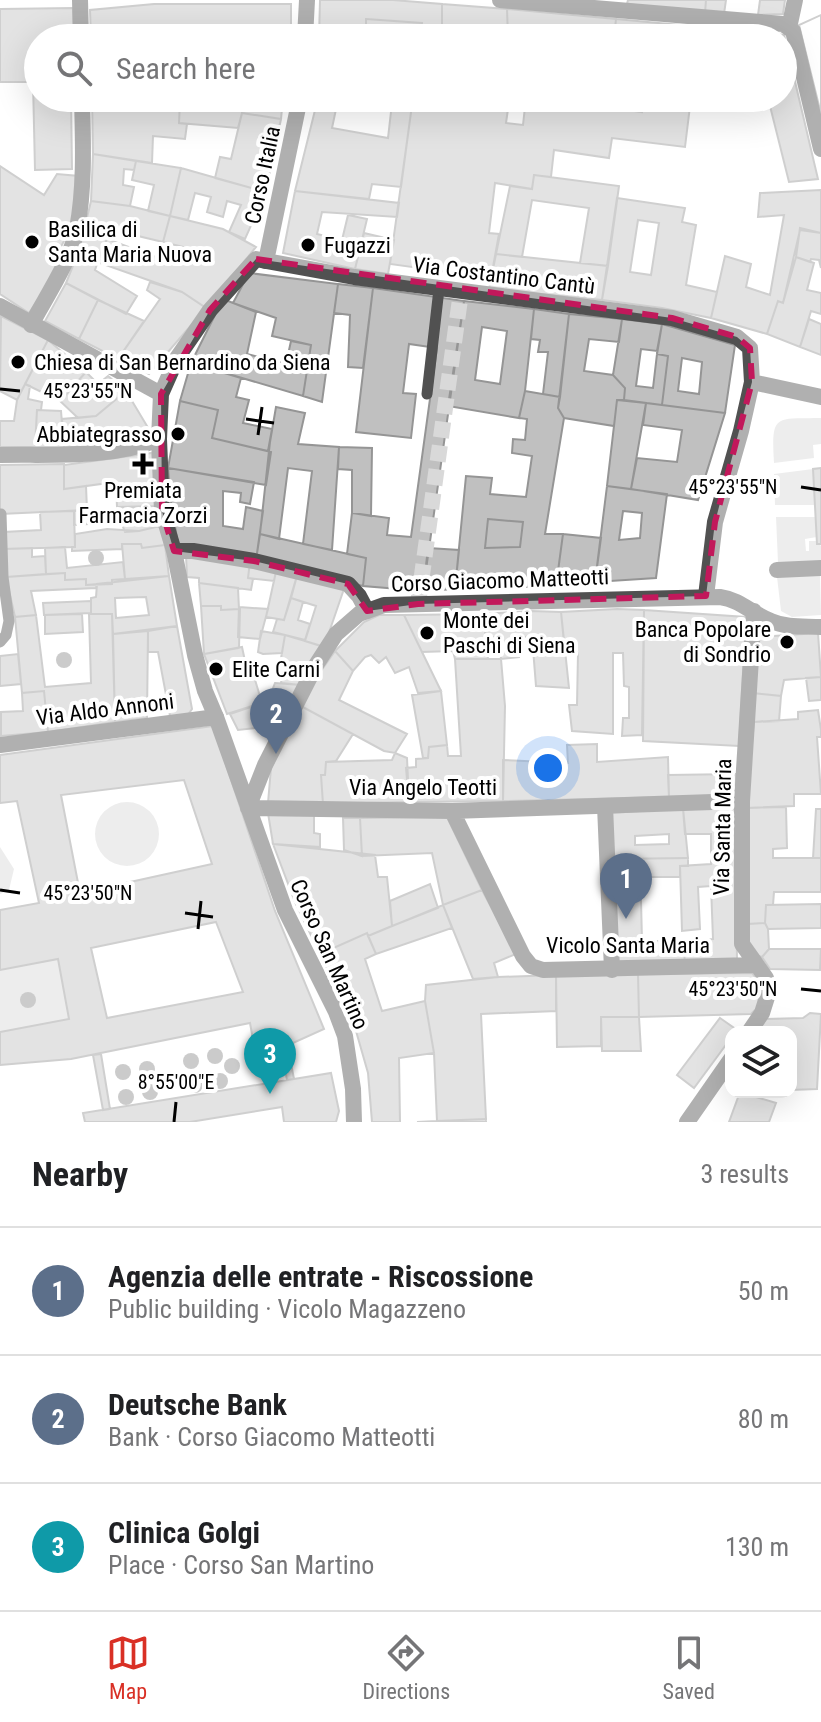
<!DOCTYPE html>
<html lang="en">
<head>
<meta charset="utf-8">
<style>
  body { margin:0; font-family:"Roboto Condensed",sans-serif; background:#f2f2f2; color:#202124 }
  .controls { position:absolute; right:24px; bottom:24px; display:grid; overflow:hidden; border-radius:16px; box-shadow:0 8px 32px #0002 }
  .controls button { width:72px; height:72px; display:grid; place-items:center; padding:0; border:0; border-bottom:2px solid #e0e0e0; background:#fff; color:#202124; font:40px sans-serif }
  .you { position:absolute; left:548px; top:768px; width:28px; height:28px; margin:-20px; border:6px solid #fff; border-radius:50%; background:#1a73e8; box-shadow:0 0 0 12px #1a73e833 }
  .badge { display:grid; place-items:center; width:52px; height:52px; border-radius:50%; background:#d93025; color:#fff; font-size:26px; font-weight:700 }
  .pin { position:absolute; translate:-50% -66px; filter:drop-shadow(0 2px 4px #0008) }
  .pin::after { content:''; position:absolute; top:42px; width:28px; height:24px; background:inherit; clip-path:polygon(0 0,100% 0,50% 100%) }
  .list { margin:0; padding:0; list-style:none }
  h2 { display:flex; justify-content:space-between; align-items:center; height:104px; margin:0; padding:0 32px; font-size:34px }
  h2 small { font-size:26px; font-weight:400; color:#757577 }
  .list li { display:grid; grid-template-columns:52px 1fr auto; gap:24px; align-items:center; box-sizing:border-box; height:128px; padding:0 32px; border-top:2px solid #e0e0e0 }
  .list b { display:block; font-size:30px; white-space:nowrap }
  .list p { margin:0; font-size:26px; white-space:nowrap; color:#757577 }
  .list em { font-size:26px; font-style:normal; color:#757577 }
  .icon { flex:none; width:44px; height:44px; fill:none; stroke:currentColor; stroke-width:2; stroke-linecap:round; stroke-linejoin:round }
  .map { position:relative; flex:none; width:821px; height:1122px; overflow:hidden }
  .search { position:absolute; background:#fff; box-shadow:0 8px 32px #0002; left:24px; right:24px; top:24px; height:88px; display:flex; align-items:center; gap:20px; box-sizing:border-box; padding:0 28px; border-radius:44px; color:#757577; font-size:30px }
  .sheet { height:488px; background:#fff }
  nav { display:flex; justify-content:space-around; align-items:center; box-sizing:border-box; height:112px; border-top:2px solid #e0e0e0; background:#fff; font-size:22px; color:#757577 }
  nav a { display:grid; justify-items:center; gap:4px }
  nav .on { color:#d93025 }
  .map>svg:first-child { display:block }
  .green { fill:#d8d8d8 }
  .building { fill:#c0c0c0; stroke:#959595; stroke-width:2; fill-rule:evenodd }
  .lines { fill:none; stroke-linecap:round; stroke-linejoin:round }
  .pedestrian-tunnel { stroke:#d9d9d9; stroke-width:16; stroke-dasharray:16 8; stroke-linecap:butt }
  .service { stroke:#515151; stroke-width:11 }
  .pedestrian { stroke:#515151; stroke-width:16 }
  .minor { stroke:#515151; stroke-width:16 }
  .tree { fill:#8d8d8d }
  .marked { fill:none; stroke:#c2185b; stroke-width:6; stroke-dasharray:16 10; stroke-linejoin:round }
  .ticks { fill:none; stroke:#000; stroke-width:3 }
  .poi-dot { fill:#000; stroke:#fff; stroke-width:3 }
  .labels { text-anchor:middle; stroke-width:8; stroke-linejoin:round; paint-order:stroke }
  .street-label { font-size:22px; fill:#000; stroke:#fff }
  .poi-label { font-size:22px; fill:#000; stroke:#fff; text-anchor:start }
  .ticks-label { font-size:20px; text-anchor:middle; fill:#000; stroke:#fff; stroke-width:8; stroke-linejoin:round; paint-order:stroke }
</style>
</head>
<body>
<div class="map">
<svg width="821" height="1122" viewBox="0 0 821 1122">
  <rect width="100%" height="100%" fill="#fff"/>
  <path class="green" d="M 821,418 L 821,444 L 813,445 L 814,458 L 774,463 C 771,413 775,419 821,418 Z
    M 813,469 L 815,505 L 775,505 L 774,474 Z
    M 776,517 L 816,517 L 817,537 L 805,539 L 806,551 L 809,551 L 809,541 L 817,541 L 821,546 L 821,561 L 778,563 Z
    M 820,575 L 821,615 L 792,617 L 781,611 L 777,577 Z
    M95 834a32 32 0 1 1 64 0a32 32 0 1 1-64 0Z
    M 0,847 L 14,869 L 9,890 L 0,894 Z
    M 58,959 L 69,1019 L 0,1032 L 0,970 Z"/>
  <path class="building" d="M 320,0 L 393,0 L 442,4 L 442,38 L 421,38 L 422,23 L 366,19 L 366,38 L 319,38 Z
    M 628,0 L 706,0 L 705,13 L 627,4 Z
    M 706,0 L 726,0 L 724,14 L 705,13 Z
    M 760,0 L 785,0 L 783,14 L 758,15 Z
    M 154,4 L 291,4 L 291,38 L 91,38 L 90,10 Z
    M 442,4 L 507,9 L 508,38 L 442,38 Z
    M 73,8 L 74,38 L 38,38 L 38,98 L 71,98 L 72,169 L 35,170 L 33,82 L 0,82 L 0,9 Z
    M 507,9 L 616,19 L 614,38 L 530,34 L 530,38 L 508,38 Z
    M 821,15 L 821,114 L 799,25 Z
    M 821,15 L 821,114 L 799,25 Z
    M 366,19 L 422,23 L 421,38 L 366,38 Z
    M 616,19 L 784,35 L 818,179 L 789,182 L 768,98 L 783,98 L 783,38 L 614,38 Z
    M 92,98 L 180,101 L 179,123 L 187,124 L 185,139 L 153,136 L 152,163 L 93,154 Z
    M 168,98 L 283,98 L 281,119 L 242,113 L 238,128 L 179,123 L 180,101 L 167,100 Z
    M 318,98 L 338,100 L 332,128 L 388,138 L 392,103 L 412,105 L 401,187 L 372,184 L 369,199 L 295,191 Z
    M 320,98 L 459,98 L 457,110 Z
    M 526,98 L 585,98 L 584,104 L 642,112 L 643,98 L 691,98 L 685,147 L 612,138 L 609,158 L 554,150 L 551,177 L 534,175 L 532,189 L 495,183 L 489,233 L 499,234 L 491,278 L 390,264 L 412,105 L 457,110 L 458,103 L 508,109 L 506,123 L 523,125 Z
    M 242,113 L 281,119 L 266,192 L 215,178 L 220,157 L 231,159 Z
    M 93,154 L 136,161 L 134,170 L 124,169 L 123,185 L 134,187 L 130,206 L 91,201 Z
    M 136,161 L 181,168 L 170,216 L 148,211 L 154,185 L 132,180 Z
    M 0,166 L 44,195 L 57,174 L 79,176 L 73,224 L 54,260 L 60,267 L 29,313 L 0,294 Z
    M 181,168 L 266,192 L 245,239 L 229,232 L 241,205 L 227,201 L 223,217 L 207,212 L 211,197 L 195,193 L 188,220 L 170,216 Z
    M 534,175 L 619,186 L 608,266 L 580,263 L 589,208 L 532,200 L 522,257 L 496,254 L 510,186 L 532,189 Z
    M 821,190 L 821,233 L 800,230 L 783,303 L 778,301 L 767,334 L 711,318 L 725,256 L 751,264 L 746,287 L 770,295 L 784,215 L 758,217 L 760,193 Z
    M 295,191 L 399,203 L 397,217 L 322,212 L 317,234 L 342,240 L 348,215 L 367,219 L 355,269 L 283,253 Z
    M 617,198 L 685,208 L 682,222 L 696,225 L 686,285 L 717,292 L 711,318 L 662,308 L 602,300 ZM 638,220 L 659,223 L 651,275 L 630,272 Z
    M 91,201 L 130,206 L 170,216 L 163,242 L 117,231 L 113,241 L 107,239 L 99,258 L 79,251 Z
    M 170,216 L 223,229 L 256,247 L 206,308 L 182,292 L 97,262 L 107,239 L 175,264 L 183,247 L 163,242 Z
    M 800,228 L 821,233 L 821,268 L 819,260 L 811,259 L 810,262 L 796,257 Z
    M 364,233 L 394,240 L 388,274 L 355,269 Z
    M 79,251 L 99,258 L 95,270 L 137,296 L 126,314 L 66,283 Z
    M 496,254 L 608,266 L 602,300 L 489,289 Z
    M 796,257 L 814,263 L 807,290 L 821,293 L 821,314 L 811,311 L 800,347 L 767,334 L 778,301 L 783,303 Z
    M 249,273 L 338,284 L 322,402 L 303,396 L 311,345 L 272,336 L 276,318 L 233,303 Z
    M 150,282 L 182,292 L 206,308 L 149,374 L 118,359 L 160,299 L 147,290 Z
    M 66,283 L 98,300 L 79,339 L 45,321 Z
    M 338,284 L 373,288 L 363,368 L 348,367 L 350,315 L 334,313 Z
    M 373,288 L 464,301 L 423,591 L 363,586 L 366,558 L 347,554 L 352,513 L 389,518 L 387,535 L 411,537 L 437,348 L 409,344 L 403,393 L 416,394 L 411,438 L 356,432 Z
    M 223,299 L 256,312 L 247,354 L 286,364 L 291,341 L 311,345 L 303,396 L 191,363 Z
    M 98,300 L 144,321 L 118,359 L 79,339 Z
    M 464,301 L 534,309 L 525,391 L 519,418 L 448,406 ZM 482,327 L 507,331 L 500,384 L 475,380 Z
    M 534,309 L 569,314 L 560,397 L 543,394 L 548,352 L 538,352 L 540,340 L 531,339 Z
    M 569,314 L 622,319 L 619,342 L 589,339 L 584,371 L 613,375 L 625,388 L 624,400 L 617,400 L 614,426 L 564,418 L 558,408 Z
    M 1,316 L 48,340 L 17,400 L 0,391 Z
    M 622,319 L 662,324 L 657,354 L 668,356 L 662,405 L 624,400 L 625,388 L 613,375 Z
    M 809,319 L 821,324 L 821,355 L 800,347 Z
    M 662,324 L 735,345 L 725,413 L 662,405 L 668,356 L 657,354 L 653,388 L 636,386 L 641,349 L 657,351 ZM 682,358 L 702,362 L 699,394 L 678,391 Z
    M 48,340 L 86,372 L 60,401 L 25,384 Z
    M 191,363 L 241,378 L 236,397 L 249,400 L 243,423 L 272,429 L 268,451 L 212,438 L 218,410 L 180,401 Z
    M 86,372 L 98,384 L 108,376 L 126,391 L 96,416 L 78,418 L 60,401 Z
    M 25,384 L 30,386 L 28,399 L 42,402 L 41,410 L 37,410 L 35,447 L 0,447 L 0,421 L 14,421 L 17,400 Z
    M 126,391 L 150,431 L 120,442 L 64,448 L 62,419 L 96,416 Z
    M 525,391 L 560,397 L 558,408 L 564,418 L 545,534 L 563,534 L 556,586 L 455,589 L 466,476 L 492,478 L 490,494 L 526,497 L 532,456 L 512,453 L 513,439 L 525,440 L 527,419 L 519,418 ZM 488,519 L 523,522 L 520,547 L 485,548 Z
    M 617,400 L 646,403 L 631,489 L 607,486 Z
    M 180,401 L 218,410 L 212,438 L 271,452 L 266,485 L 168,468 Z
    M 646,403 L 725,413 L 698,500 L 631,489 L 637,458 L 677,462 L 682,430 L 643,425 Z
    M 276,407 L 305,413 L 298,444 L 339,447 L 332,550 L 303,544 L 312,471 L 288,468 L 279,539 L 260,534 L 270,442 Z
    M 37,410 L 61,411 L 64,448 L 35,447 Z
    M 339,447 L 372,448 L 371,516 L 352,513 L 352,470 L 338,469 Z
    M 152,453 L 158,506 L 117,507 L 116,482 L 64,489 L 64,465 Z
    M 64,464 L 64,489 L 86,486 L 87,510 L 0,514 L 0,465 Z
    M 168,468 L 254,482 L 250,504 L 240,502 L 241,493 L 223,491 L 223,526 L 243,529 L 246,507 L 263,511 L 256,560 L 178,544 L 171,502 Z
    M 821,468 L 821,544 L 817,544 L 813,469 Z
    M 607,486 L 667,494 L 656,578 L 595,582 ZM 623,511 L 642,513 L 640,538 L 619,540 Z
    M 158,506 L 160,526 L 139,531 L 125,532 L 121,522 L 74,525 L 74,511 Z
    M 74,511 L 75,547 L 4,549 L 4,532 L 41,530 L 40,512 Z
    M 488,519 L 523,522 L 520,547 L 485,548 Z
    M 160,526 L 165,545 L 142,548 L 141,544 L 122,544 L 122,549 L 72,551 L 72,547 L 75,547 L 75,534 L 107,529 L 139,531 Z
    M 260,534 L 366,558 L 363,586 L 256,560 Z
    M 563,534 L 601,538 L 595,582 L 556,586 Z
    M 122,544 L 141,544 L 142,548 L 165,545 L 169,576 L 125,579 Z
    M 65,547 L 67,568 L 123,562 L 125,579 L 112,580 L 112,584 L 86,585 L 86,579 L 65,580 L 65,573 L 46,574 L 45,548 Z
    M 32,548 L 32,557 L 45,556 L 46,574 L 6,577 L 4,549 Z
    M 428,548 L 459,550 L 455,589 L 423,591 Z
    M 186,555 L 250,562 L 248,578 L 253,579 L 251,590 L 199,583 L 199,578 L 187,577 Z
    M 250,562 L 277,567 L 274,581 L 248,578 Z
    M 277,567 L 298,572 L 284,620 L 266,617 Z
    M 298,572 L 345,586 L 324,647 L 305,641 L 316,606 L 291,598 Z
    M 65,573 L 65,580 L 86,579 L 86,585 L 97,584 L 96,588 L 31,591 L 36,615 L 15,617 L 6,577 Z
    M 169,576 L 177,626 L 113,634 L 112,614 L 91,614 L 91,598 L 96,597 L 97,584 ZM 146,597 L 149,615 L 116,618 L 115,598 Z
    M 199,583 L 238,588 L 239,609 L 221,610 L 221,606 L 201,606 Z
    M 291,598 L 303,602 L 298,620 L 310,624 L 305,640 L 273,632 L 277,619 L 284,620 Z
    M 91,601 L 91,613 L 44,615 L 43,603 Z
    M 201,606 L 221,606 L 221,610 L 240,609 L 239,648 L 204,654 Z
    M 239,607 L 268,609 L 260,639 L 238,637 Z
    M 617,609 L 644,610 L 642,735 L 622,736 L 623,718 L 629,718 L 629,687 L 624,686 L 623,653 L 613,653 L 613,734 L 572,731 L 569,705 L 577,705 L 578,653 L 565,653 L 561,612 Z
    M 644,610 L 746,617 L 739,746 L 643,741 Z
    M 531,611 L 561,612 L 569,688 L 536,686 L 532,636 L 517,638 L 519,657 L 501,659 L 499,637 L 486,638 L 483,614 Z
    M 82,614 L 83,632 L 45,634 L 45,615 Z
    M 89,614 L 112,614 L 115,722 L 48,732 L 44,691 L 22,693 L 15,617 L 36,615 L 45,687 L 91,683 Z
    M 483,614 L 488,659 L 455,659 L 453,651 L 422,652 L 404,615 Z
    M 379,615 L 404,615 L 441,691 L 418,693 L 409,667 L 395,673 L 386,657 L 379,663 L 371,655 L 365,657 L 353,671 L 335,651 L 364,622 Z
    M 177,626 L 192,709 L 187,716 L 170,716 L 158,652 L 148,652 L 148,631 Z
    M 148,631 L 147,718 L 115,722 L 113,634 Z
    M 261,631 L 285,635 L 282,653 L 263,654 L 258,652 Z
    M 818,633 L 821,677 L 784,680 L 781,696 L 753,693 L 758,637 Z
    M 285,635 L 322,646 L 301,685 L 281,683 L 283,671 L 279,670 Z
    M 242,647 L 245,661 L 249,660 L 262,703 L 227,714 L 204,654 Z
    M 335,651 L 353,671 L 339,700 L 407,734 L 395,753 L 384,751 L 301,706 L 314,681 Z
    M 18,654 L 21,684 L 0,686 L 0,656 Z
    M 455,659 L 501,659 L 505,706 L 503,801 L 409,802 L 406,768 L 416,767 L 416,759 L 428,758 L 429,747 L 447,745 L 448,756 L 461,756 Z
    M 821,677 L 821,700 L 809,701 L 806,678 Z
    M 275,683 L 301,685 L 283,725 L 238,730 L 230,714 L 268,701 Z
    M 44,691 L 48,732 L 1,736 L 1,712 L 23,711 L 22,693 Z
    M 441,691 L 447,745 L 429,747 L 428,758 L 423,758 L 412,695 Z
    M 753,693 L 781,696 L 779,721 L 754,722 Z
    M 301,706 L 353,734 L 336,761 L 326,762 L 325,775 L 321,775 L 323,804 L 268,803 L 271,768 Z
    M 818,710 L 821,730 L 821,737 L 817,737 L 821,794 L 794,794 L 794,806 L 746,808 L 754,722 L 798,719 L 798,712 Z
    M 213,726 L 275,911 L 324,1029 L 293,1043 L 254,1045 L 250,1023 L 71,1059 L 0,1065 L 0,1032 L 69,1019 L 58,959 L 0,970 L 0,910 L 39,903 L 17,801 L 0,803 L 0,755 ZM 184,780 L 212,864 L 80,893 L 61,795 ZM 216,922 L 243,992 L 107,1018 L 91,948 Z
    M 597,744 L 597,762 L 668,757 L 669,797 L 503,801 L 503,760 L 568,763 L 567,745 Z
    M 395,753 L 407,758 L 409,802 L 323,804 L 321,775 L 325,775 L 326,762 L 392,760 Z
    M 736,774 L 736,795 L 669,797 L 668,775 Z
    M 735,806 L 737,960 L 685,963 L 683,941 L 713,939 L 711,886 L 698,887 L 700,929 L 682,931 L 680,866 L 711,864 L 711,834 L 685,834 L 683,808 Z
    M 786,807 L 787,848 L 773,849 L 773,858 L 821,858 L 821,892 L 774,892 L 773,905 L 766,905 L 765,923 L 748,924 L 746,808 Z
    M 683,808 L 688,858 L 612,859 L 611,813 ZM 669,834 L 669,844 L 635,845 L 635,836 Z
    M 816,809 L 821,809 L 821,858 L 813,858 Z
    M 268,813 L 314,814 L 314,833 L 320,834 L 320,847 L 273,844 Z
    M 447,817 L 482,890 L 443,905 L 432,853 L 362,856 L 360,818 Z
    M 343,818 L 360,818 L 362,856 L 344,850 Z
    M 273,844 L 375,855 L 378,877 L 387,877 L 392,926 L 368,936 L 367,933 L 320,954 L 295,902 Z
    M 688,858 L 688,866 L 680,866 L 680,877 L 640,877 L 641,900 L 614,899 L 612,859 Z
    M 430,884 L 438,908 L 392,926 L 390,901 Z
    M 482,890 L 516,954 L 494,963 L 498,977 L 473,979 L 443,905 Z
    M 614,899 L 641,900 L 642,941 L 683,941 L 685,963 L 616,965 Z
    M 821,904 L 821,928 L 768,929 L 765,923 L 766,905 Z
    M 443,905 L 452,928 L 376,954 L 368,936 Z
    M 765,923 L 768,929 L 769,949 L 762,957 L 755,955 L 749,948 L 748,924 Z
    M 367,933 L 376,954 L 365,959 L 382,1011 L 425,1001 L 434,1053 L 399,1058 L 400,1122 L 372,1122 L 368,1073 L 354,1024 L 320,954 Z
    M 769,949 L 821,949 L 820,970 L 770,969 L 762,957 Z
    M 752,973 L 758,981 L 759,1006 L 751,1014 L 639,1017 L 638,974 Z
    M 638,974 L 639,1017 L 601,1017 L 601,1046 L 557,1047 L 556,975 Z
    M 556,975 L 556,1011 L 481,1014 L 486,1119 L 437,1121 L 434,1053 L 425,1001 L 426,985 L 498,977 Z
    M 810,1013 L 821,1014 L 817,1089 L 791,1090 L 791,1032 L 757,1032 L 766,1019 L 803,1018 Z
    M 601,1017 L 639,1017 L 641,1051 L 602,1051 Z
    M 720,1018 L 737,1030 L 731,1032 L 731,1038 L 694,1088 L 677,1075 Z
    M 287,1043 L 294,1079 L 287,1080 L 280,1044 Z
    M 101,1054 L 110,1109 L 103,1110 L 93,1055 Z
    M 331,1073 L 339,1111 L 336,1122 L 284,1122 L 282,1107 L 190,1122 L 85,1122 L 83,1113 Z
    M 740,1092 L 776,1103 L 769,1122 L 729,1122 Z
    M 486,1119 L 486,1122 L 417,1122 L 437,1121 Z"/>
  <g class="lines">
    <path class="pedestrian-tunnel" d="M 418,604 L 461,292"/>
    <path class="service" d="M 427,394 L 439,289
      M 0,642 L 6,635 L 9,621 L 3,577 L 1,514"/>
    <path class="pedestrian" d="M 80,0 L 81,38
      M 0,306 L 161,394
      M 31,325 C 47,295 70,262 77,229 C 85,186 83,141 82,98
      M 174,551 L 193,551 L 254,561 L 348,584 L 359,596 L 367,611
      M 777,570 L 821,568
      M 216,717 L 205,691 L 195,655 L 174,551 L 162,511 L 159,439 L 161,394 L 177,358 L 210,310 L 256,259 L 266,261
      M 605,806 L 612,970"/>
    <path class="minor" d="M 500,0 L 783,24 L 793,31 L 821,149
      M 789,28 L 795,0
      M 305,38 L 307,0
      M 300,98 L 266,261 L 354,277 L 672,318 L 737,337 L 750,348 L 752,382 L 741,431 L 715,522 L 706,596
      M 752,382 L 821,397
      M 0,455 C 51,454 111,459 159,439
      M 0,745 L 216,717 L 285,910 L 336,1012 L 345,1036 L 353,1089 L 354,1122
      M 248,808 L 265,765 L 316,665 L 336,634 L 359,614 L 384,605 L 720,597 C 741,600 752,614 771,621 C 787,628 804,626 821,627
      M 248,808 L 452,811 L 742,801
      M 452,811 L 523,956 L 531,966 L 543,970 L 755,965
      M 749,1032 L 762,1013 L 768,994 L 766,978 L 742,944 L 742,801 L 754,611
      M 687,1122 L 731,1059"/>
  </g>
  <g class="tree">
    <circle cx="96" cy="558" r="8"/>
    <circle cx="64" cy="660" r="8"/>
    <circle cx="28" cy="1000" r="8"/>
    <circle cx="215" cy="1056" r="8"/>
    <circle cx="191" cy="1061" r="8"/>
    <circle cx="232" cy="1066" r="8"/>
    <circle cx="147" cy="1069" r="8"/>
    <circle cx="123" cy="1072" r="8"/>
    <circle cx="220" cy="1081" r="8"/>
    <circle cx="195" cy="1085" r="8"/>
    <circle cx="150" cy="1092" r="8"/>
    <circle cx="126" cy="1097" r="8"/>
  </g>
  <path d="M0 0H821V1122H0ZM 256,259 L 672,318 L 737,337 L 750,348 L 752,382 L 715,522 L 706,596 L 418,604 L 367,611 L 348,584 L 254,561 L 174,551 L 162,511 L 161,394 L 210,310 Z" fill="#fff" fill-opacity=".55" fill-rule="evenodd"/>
  <path class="marked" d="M 256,259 L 672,318 L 737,337 L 750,348 L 752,382 L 715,522 L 706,596 L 418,604 L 367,611 L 348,584 L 254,561 L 174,551 L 162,511 L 161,394 L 210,310 Z"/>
  <path class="ticks" d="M 0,389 L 20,391M 246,419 L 274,423M 258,435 L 262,407M 801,487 L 821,490M 0,890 L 20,893M 185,913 L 213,917M 198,929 L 201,901M 801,989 L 821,991M 174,1122 L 176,1102"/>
  <g class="poi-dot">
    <circle cx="32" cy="242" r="8"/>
    <circle cx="308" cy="245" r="8"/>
    <circle cx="18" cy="362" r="8"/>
    <circle cx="178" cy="434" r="8"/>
    <path d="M139 452h8v8h8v8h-8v8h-8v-8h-8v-8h8z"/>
    <circle cx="427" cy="633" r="8"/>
    <circle cx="787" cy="642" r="8"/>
    <circle cx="216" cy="669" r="8"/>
  </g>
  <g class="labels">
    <g class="street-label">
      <text transform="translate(262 175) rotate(-78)" y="8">Corso Italia</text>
      <text transform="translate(504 275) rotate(7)" y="8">Via Costantino Cantù</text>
      <text transform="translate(500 580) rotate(-2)" y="8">Corso Giacomo Matteotti</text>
      <text transform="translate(105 709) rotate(-7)" y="8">Via Aldo Annoni</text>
      <text x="423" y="795">Via Angelo Teotti</text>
      <text transform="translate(722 827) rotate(-89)" y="8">Via Santa Maria</text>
      <text x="628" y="953">Vicolo Santa Maria</text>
      <text transform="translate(330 954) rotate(66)" y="8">Corso San Martino</text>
    </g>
    <g class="poi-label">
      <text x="48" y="237">Basilica di<tspan x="48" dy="25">Santa Maria Nuova</tspan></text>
      <text x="324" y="253">Fugazzi</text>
      <text x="34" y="370">Chiesa di San Bernardino da Siena</text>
      <text x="162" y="442" text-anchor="end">Abbiategrasso</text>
      <text x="143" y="498" text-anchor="middle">Premiata<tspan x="143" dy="25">Farmacia Zorzi</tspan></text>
      <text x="443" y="628">Monte dei<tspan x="443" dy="25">Paschi di Siena</tspan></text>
      <text x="771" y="637" text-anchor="end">Banca Popolare<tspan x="771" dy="25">di Sondrio</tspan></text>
      <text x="232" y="677">Elite Carni</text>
    </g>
  </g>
  <g class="ticks-label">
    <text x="88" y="398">45°23'55"N</text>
    <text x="733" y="494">45°23'55"N</text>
    <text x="88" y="900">45°23'50"N</text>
    <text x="733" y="996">45°23'50"N</text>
    <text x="176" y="1089">8°55'00"E</text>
  </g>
</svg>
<div class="controls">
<button><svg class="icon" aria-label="layers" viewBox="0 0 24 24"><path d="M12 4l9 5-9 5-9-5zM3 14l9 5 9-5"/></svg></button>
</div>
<div class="you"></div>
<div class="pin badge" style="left:626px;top:919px;background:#5c6f8a">1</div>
<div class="pin badge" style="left:276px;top:754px;background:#5c6f8a">2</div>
<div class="pin badge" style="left:270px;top:1094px;background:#0f9aa8">3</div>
<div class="search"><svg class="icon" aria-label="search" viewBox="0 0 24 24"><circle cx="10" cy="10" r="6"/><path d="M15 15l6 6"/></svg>Search here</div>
</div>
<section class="sheet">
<h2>Nearby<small>3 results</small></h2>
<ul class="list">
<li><span class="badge" style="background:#5c6f8a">1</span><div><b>Agenzia delle entrate - Riscossione</b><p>Public building · Vicolo Magazzeno</p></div><em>50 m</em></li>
<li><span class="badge" style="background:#5c6f8a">2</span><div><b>Deutsche Bank</b><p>Bank · Corso Giacomo Matteotti</p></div><em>80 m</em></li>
<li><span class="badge" style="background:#0f9aa8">3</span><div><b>Clinica Golgi</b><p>Place · Corso San Martino</p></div><em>130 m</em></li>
</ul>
</section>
<nav>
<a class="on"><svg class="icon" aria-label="map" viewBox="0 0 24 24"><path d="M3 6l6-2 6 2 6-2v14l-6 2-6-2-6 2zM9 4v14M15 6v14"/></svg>Map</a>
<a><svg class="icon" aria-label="directions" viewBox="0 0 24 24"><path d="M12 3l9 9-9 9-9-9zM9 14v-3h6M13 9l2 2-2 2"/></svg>Directions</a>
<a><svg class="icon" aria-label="saved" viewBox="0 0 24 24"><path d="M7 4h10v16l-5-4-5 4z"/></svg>Saved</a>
</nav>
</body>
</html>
